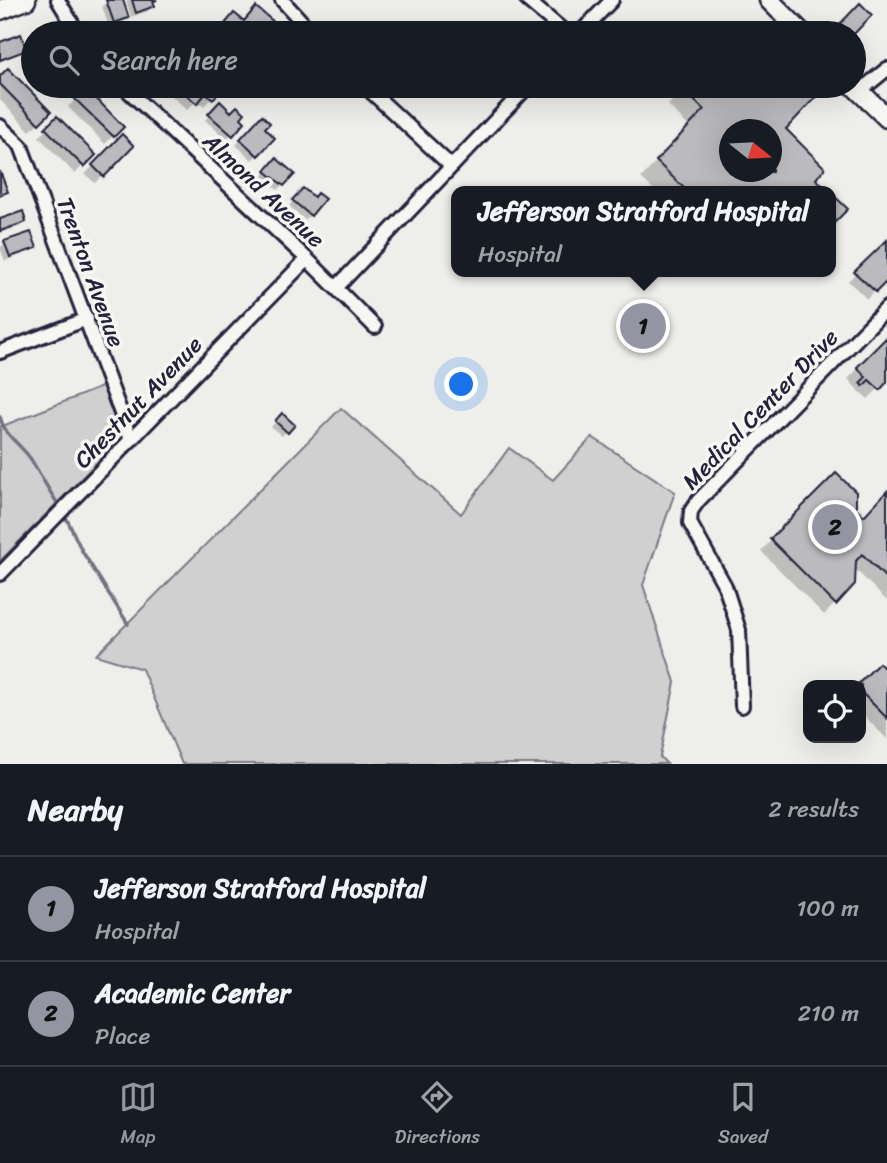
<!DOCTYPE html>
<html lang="en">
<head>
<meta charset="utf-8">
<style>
  body { margin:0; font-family:Sriracha,sans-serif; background:#20242c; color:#f1f3f6 }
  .controls { position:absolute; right:21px; bottom:21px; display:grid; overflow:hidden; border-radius:14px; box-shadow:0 7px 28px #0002 }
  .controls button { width:63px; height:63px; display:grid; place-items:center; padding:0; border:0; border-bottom:2px solid #363941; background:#171b24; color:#f1f3f6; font:35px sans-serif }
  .compass { position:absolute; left:719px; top:119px; width:63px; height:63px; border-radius:50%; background:#171b24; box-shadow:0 7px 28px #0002; rotate:108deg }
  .you { position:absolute; left:462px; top:385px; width:24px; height:24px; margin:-18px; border:5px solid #fff; border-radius:50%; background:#1a73e8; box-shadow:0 0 0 10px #1a73e833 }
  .badge { display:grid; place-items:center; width:46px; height:46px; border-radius:50%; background:#9495a2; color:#111; font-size:23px; font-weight:700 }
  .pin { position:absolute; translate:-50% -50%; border:4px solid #fff; box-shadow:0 2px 7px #0006 }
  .popup { position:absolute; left:451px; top:186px; width:385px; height:91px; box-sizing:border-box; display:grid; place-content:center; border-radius:14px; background:#171b24; filter:drop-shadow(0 2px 5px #0005); font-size:23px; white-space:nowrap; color:#9ea1a6 }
  .popup b { font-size:26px; color:#f1f3f6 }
  .popup::after { content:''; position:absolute; left:50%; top:100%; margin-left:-14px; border:14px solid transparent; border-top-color:#171b24 }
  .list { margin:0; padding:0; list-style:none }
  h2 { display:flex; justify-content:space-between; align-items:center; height:91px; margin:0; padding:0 28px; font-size:30px }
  h2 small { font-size:23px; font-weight:400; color:#9ea1a6 }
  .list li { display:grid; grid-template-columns:46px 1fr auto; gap:21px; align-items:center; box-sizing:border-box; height:105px; padding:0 28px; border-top:2px solid #363941 }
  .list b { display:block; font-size:26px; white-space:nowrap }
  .list p { margin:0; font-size:23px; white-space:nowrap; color:#9ea1a6 }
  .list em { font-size:23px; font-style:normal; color:#9ea1a6 }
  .icon { flex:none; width:38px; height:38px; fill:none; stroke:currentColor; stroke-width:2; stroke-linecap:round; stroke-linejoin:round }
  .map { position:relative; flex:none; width:887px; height:764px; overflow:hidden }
  .search { position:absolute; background:#171b24; box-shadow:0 7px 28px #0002; left:21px; right:21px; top:21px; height:77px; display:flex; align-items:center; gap:18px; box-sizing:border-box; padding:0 24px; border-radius:38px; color:#9ea1a6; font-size:26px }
  .sheet { height:301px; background:#171b24 }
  nav { display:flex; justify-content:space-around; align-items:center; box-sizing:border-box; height:98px; border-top:2px solid #363941; background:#171b24; font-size:19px; color:#9ea1a6 }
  nav a { display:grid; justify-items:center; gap:4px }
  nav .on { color:#9495a2 }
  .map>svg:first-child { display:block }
  .green { fill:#d0d0d1; stroke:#797986; stroke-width:2 }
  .shadow { fill:#0003; fill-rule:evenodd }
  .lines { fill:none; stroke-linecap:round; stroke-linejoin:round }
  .stream { stroke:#727281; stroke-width:3.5 }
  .building { fill:#bbbbbf; stroke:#22223b; stroke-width:2; fill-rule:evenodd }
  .street-casing { stroke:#22223b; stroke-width:18 }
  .secondary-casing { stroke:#22223b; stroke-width:23 }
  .street { stroke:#f6f6f2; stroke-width:12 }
  .secondary { stroke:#f6f6f2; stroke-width:18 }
  .labels { text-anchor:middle; stroke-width:7; stroke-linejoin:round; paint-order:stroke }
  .street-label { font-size:23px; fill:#22223b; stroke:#f6f6f2 }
</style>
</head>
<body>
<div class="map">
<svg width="887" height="764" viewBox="0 0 887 764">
  <rect width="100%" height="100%" fill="#eeeeeb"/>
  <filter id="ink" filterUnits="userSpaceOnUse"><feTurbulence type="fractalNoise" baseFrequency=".0143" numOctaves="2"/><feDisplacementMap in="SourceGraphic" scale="14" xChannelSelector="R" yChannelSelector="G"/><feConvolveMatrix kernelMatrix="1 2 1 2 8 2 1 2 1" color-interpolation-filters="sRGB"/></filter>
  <g filter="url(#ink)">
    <path class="green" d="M 104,386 L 122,437 L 0,561 L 0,427 Z
      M 341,408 L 461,514 L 509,448 L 553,480 L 592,437 L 675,492 L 643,585 L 675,682 L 660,757 L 667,764 L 182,764 L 142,669 L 96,655 Z"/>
    <path class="shadow" d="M 110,0 L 121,0 L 127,17 L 122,22 L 109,27 L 102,6 Z
      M 126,0 L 159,0 L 152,4 L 148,11 L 131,17 Z
      M 226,23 L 273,23 L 264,33 L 218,33 Z
      M 33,41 L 33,66 L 22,52 L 0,62 L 0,44 L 25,49 Z
      M 0,79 L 49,112 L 30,131 L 0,100 Z
      M 48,86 L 74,86 L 58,98 Z
      M 181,86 L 223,86 L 204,106 L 197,100 L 187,110 L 172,96 Z
      M 687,86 L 819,86 L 822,88 L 783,129 L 814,179 L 827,191 L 655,191 L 641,178 L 689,127 L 668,105 ZM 730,130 L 772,130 L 772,172 L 730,172 Z
      M 85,90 L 122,127 L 105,144 L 68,107 Z
      M 220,104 L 243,122 L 226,139 L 205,120 Z
      M 262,118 L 262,128 L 272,138 L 252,160 L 236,145 Z
      M 57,119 L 93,155 L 75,174 L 39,137 Z
      M 122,137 L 131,146 L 95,183 L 85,174 Z
      M 271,165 L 292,174 L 278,190 L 262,177 Z
      M 298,195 L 313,199 L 310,215 L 305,220 L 289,206 Z
      M 0,220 L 24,221 L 19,227 L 0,233 Z
      M 5,243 L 35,247 L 29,252 L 5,261 L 0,248 Z
      M 887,243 L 887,278 L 867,299 L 848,281 Z
      M 887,339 L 887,380 L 868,399 L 857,389 L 851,395 L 857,389 L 848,379 Z
      M 282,415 L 293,425 L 282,436 L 271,427 Z
      M 836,475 L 855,509 L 864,518 L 887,493 L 887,601 L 854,568 L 854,584 L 824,615 L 761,551 Z
      M 879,665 L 887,673 L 887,739 L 861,713 L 859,685 Z"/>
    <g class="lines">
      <path class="stream" d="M 0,417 C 4,435 19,443 30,458 C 40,474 49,491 60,507
        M 64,513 L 82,551 L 128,624"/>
    </g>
    <path class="building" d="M 106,0 L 123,0 L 129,18 L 114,23 Z
      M 132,0 L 157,0 L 153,1 L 155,6 L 136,13 Z
      M 860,3 L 872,15 L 854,34 L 840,33 L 836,28 Z
      M 256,7 L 275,23 L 267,33 L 260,33 L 254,28 L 249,33 L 233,33 L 224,25 L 234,13 L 244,21 Z
      M 21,34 L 27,50 L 0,60 L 0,42 Z
      M 8,68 L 51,112 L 39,124 L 0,84 L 0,76 Z
      M 180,86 L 225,86 L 213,99 L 206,93 L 197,104 L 178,87 Z
      M 684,86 L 822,86 L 824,88 L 786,129 L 825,168 L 816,179 L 829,191 L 687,191 L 656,161 L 704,110 L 682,88 ZM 730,130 L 772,130 L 772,172 L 730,172 Z
      M 85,87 L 124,127 L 114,137 L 74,98 Z
      M 220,101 L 231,112 L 237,106 L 245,113 L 241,118 L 245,122 L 233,136 L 208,114 Z
      M 262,115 L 270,123 L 265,128 L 275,138 L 258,156 L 240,139 Z
      M 57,116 L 96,155 L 84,167 L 45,128 Z
      M 122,134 L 134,146 L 104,177 L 92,165 Z
      M 276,158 L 295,174 L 284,186 L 265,171 Z
      M 0,171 L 8,192 L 0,195 Z
      M 303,188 L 314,197 L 317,193 L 325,199 L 311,216 L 292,200 Z
      M 830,192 L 848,209 L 830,227 Z
      M 23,211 L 26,222 L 0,231 L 0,219 Z
      M 31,232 L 37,248 L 10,257 L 4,241 Z
      M 887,240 L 887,281 L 876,292 L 854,272 Z
      M 887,337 L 887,382 L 880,390 L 869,380 L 863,386 L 860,383 L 866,377 L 857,367 Z
      M 282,413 L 295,425 L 288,433 L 275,421 Z
      M 836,473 L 856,492 L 856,508 L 864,516 L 887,491 L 887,579 L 862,554 L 856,561 L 855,584 L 836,605 L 770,539 Z
      M 879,663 L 887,671 L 887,718 L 861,692 L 861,685 L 857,685 Z"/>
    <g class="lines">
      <g class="street-casing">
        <path id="street" d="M 58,0 L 78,33
          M 282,0 L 312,33
          M 527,0 L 566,33
          M 580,33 L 612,0
          M 123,86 L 307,259 L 375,327
          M 365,86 L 450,165
          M 860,91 L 887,69
          M 0,126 L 21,146 L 131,440
          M 336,288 L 528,86
          M 0,352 L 87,319
          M 0,574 L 307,259
          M 742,706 L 739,630 L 725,586 L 690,523 L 691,511 L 698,501 L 887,308"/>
      </g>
      <g class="secondary-casing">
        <path id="secondary" d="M 769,0 L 802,33
          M 0,10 L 26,0
          M 854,86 L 887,118"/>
      </g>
      <use href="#street" class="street"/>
      <use href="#secondary" class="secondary"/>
    </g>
  </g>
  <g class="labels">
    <g class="street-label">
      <text transform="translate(264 190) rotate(43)" y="8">Almond Avenue</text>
      <text transform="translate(91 272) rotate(70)" y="8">Trenton Avenue</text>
      <text transform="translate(138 402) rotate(-46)" y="8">Chestnut Avenue</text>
      <text transform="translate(760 409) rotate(-46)" y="8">Medical Center Drive</text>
    </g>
  </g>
</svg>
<div class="controls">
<button><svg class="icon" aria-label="locate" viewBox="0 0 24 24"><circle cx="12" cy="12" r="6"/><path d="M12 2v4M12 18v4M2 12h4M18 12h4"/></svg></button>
</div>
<svg class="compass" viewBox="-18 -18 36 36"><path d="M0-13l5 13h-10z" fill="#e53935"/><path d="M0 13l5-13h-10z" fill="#9ea1a6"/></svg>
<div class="you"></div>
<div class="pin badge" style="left:643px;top:326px">1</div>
<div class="popup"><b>Jefferson Stratford Hospital</b>Hospital</div>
<div class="pin badge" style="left:835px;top:527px">2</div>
<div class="search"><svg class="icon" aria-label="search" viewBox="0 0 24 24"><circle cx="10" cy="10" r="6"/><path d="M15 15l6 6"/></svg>Search here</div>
</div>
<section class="sheet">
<h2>Nearby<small>2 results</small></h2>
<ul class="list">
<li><span class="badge">1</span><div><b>Jefferson Stratford Hospital</b><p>Hospital</p></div><em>100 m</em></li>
<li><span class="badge">2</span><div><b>Academic Center</b><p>Place</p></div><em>210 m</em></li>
</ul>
</section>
<nav>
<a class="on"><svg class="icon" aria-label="map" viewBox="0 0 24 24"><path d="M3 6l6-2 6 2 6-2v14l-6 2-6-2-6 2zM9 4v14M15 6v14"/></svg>Map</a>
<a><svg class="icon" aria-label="directions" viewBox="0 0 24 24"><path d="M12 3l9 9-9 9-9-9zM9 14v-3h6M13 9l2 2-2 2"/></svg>Directions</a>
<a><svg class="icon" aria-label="saved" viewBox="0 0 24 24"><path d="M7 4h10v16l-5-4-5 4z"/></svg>Saved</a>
</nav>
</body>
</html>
